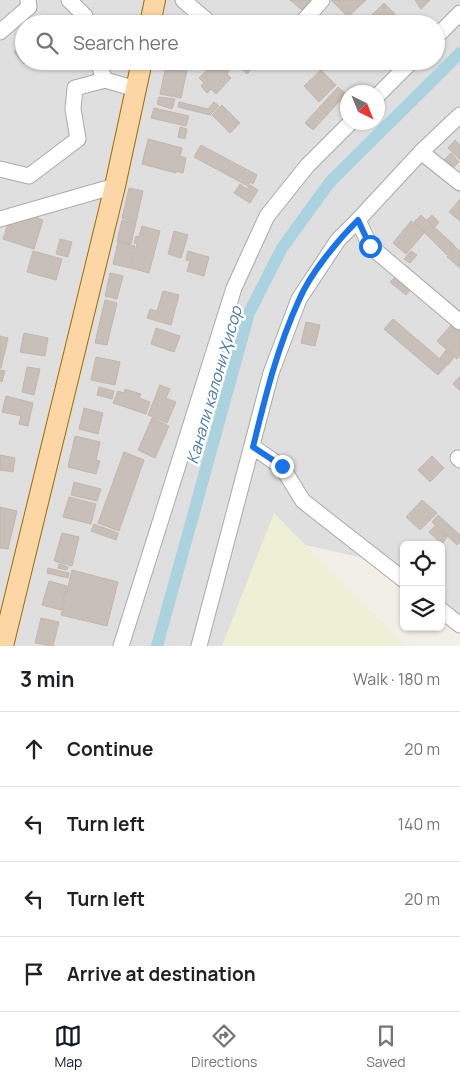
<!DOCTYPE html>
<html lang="en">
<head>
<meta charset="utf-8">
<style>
  body { margin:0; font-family:Manrope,sans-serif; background:#f2f2f2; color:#202124 }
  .controls { position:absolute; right:15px; bottom:15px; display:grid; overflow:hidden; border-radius:8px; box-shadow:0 1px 4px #0004 }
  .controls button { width:45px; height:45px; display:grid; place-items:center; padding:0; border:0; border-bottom:1px solid #e0e0e0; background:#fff; color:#202124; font:25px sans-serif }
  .compass { position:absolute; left:340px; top:85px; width:45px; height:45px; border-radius:50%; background:#fff; box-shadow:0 1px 4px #0004; rotate:137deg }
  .stop { position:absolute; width:15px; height:15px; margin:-11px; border:4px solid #1a73e8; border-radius:50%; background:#fff }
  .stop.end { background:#1a73e8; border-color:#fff; box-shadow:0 1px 5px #0008 }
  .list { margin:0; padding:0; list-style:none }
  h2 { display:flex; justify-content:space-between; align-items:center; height:65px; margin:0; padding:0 20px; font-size:21px }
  h2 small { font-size:16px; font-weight:400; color:#757577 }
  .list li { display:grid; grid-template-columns:32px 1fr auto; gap:15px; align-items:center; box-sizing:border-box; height:75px; padding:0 20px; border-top:1px solid #e0e0e0 }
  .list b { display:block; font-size:19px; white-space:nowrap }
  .list em { font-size:16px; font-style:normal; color:#757577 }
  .icon { flex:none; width:28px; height:28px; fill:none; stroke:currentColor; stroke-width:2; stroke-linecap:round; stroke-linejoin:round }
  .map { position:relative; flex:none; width:460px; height:646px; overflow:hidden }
  .search { position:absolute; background:#fff; box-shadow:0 1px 4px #0004; left:15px; right:15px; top:15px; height:55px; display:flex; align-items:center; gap:12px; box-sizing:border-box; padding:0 18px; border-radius:28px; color:#757577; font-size:19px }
  .sheet { height:365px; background:#fff }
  nav { display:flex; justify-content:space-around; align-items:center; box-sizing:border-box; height:70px; border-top:1px solid #e0e0e0; background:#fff; font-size:14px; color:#757577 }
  nav a { display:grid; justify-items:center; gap:2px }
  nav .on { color:#111827 }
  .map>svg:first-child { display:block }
  .residential { fill:#e0dfdf; fill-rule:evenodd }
  .farmland { fill:#eef0d5 }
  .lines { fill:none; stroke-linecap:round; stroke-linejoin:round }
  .canal { stroke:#aad3df; stroke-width:12 }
  .building { fill:#c7bfb8; stroke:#c4b6ab }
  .minor-casing { stroke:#a9a9a9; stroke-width:17 }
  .major-casing { stroke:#a06b00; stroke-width:22 }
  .minor { stroke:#fff; stroke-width:15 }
  .major { stroke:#fcd6a4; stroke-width:20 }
  .route { stroke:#1a73e8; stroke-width:6 }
  .labels { text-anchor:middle; stroke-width:5; stroke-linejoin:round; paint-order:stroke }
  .water-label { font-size:16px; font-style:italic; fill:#4a7aab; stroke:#fff }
</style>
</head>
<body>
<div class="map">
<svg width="460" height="646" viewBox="0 0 460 646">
  <rect width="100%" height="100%" fill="#f2efe9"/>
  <path class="residential" d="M 0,0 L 460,0 L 460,622 L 441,604 L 441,545 L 404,545 L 404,567 L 296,543 L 275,646 L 0,646 ZM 24,24 L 436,24 L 436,61 L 24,61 ZM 348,92 L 378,92 L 378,122 L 348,122 Z"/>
  <path class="farmland" d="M 274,513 L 405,646 L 222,646 Z"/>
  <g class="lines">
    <path class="canal" d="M 157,646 L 249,313 L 282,248 L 330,182 L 460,53"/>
  </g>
  <path class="building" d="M 290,0 L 311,0 L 302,10 Z
    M 331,0 L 366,0 L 348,17 Z
    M 415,0 L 430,0 L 421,9 Z
    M 384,3 L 395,14 L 385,24 L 379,24 L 371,16 Z
    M 319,13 L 329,24 L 308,24 Z
    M 176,19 L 186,21 L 185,24 L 175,24 Z
    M 24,43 L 24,61 L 27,61 L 24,64 L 14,52 Z
    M 54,61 L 62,61 L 63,63 L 59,67 Z
    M 167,61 L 189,61 L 181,98 L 160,94 Z
    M 233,61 L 247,61 L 253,67 L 247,74 Z
    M 214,63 L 219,68 L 222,65 L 229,71 L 227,74 L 231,78 L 216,94 L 211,89 L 207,93 L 201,86 L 204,83 L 199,78 Z
    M 321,70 L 336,85 L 319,102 L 304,86 Z
    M 338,87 L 346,94 L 313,130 L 305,123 Z
    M 159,97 L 175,99 L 172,109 L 157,104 Z
    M 179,102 L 208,109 L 214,102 L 219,106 L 210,115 L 178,107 Z
    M 222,105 L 240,123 L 230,133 L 212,115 Z
    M 154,108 L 189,116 L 186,126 L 151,118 Z
    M 180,127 L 187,129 L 185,139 L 178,137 Z
    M 148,139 L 182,148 L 180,156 L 186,158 L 183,173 L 176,171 L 176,173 L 142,164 Z
    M 455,140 L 460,145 L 460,160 L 448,148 Z
    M 201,145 L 257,175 L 253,184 L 250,182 L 248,186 L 194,157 Z
    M 451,153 L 459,162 L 452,169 L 444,160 Z
    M 240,184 L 247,189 L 250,185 L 258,190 L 250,203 L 234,193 Z
    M 129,188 L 143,191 L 136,222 L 122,218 Z
    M 460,199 L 460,221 L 449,212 Z
    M 27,215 L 43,220 L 34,249 L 3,239 L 10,218 Z
    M 421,215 L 455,246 L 447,255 L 414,222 Z
    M 432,215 L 439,222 L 435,227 L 427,220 Z
    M 122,220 L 136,223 L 131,244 L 117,241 Z
    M 411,221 L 425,232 L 406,254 L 393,243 Z
    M 142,226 L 160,231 L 149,273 L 131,268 L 137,244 L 134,243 L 136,236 L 139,237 Z
    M 174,231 L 188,235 L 181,258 L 168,254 Z
    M 60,239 L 72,242 L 68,257 L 56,254 Z
    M 118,242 L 135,246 L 130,268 L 113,264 Z
    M 455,247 L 460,251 L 460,268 L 447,257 Z
    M 33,251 L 62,259 L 56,280 L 27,272 Z
    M 188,251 L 209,257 L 204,276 L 187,271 L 190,261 L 186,260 Z
    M 411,251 L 417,255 L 410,263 L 404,259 Z
    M 110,273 L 123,276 L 117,299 L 105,296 Z
    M 397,275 L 412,288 L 406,295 L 390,282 Z
    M 163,291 L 179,295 L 171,325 L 147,318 L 150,309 L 157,311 Z
    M 105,300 L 117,303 L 107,345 L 95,343 Z
    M 393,319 L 447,365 L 438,375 L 384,329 Z
    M 306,322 L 320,325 L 315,346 L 301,343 Z
    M 454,322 L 460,328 L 460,355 L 457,359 L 437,341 Z
    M 156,328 L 180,336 L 174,352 L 151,344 Z
    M 24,333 L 48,338 L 45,356 L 20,352 Z
    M 0,336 L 8,338 L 1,368 L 0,368 Z
    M 446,350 L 454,357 L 448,365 L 440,358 Z
    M 96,357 L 120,362 L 115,385 L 91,380 Z
    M 27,367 L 40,369 L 34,395 L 22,392 Z
    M 0,370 L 5,371 L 2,382 L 0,381 Z
    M 459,377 L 460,377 L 460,391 L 453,384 Z
    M 160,385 L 170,389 L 166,398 L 176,402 L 167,423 L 148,415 Z
    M 99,387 L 114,391 L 112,399 L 97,395 Z
    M 125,389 L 141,394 L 139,398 L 150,402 L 146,414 L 113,403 L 118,391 L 124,393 Z
    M 6,396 L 33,403 L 28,426 L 19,424 L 21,416 L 2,412 Z
    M 84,408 L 103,413 L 98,434 L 79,429 Z
    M 152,418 L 169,426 L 155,458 L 138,450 Z
    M 75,436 L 100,442 L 96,460 L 100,461 L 96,474 L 68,467 Z
    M 124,452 L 144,460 L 119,531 L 98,523 Z
    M 0,455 L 15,458 L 13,472 L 0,470 Z
    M 432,456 L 444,468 L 430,482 L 418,470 Z
    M 74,482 L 101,489 L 97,501 L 71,495 Z
    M 69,497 L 96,504 L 91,524 L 63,517 Z
    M 422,500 L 437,513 L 420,530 L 406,517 Z
    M 0,507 L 17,511 L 8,549 L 0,548 Z
    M 438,515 L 460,535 L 460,541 L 457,545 L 432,522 Z
    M 94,524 L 118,533 L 116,540 L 91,531 Z
    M 435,526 L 447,537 L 442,544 L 429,532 Z
    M 62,533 L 79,537 L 72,566 L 54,561 Z
    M 59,564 L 68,567 L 67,570 L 58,568 Z
    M 48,568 L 69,573 L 68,578 L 47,573 Z
    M 72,570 L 118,582 L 107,626 L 61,615 Z
    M 49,581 L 67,586 L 61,610 L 42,605 Z
    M 41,618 L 59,622 L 53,646 L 35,643 Z"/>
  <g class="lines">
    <g class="minor-casing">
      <path id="minor" d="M 69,0 L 85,16 L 87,24
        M 183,0 L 211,24
        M 301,24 L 322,0
        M 0,32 L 29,7 L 28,0
        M 436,37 L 460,13
        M 97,61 L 105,80
        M 378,95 L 412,61
        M 460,115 L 421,152 L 358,220 L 370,246 L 460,322
        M 421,152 L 460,183
        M 0,169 L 29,176 L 78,139 L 73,109 L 75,88 L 105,80 L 136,89
        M 0,219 L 115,186
        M 253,447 L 282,467 L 303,501 L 404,580
        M 458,458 L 460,460
        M 441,610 L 460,625
        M 121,646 L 234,288 L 267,216 L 307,166 L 351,122
        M 199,646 L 271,373 L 299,299 L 338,240 L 358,220"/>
    </g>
    <g class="major-casing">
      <path id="major" d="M 150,24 L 155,0
        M 3,646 L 115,186 L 142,61"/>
    </g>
    <use href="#minor" class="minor"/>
    <use href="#major" class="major"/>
  </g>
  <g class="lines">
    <path class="route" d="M 282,466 L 253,447 C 265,398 277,348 299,300 C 310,274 337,241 358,220 L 370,246"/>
  </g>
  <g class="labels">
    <g class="water-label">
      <text transform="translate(214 385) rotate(-74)" y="6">Канали калони Ҳисор</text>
    </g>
  </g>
</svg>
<div class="controls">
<button><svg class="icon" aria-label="locate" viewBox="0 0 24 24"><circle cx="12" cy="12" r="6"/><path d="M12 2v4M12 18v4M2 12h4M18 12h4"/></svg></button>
<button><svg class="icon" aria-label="layers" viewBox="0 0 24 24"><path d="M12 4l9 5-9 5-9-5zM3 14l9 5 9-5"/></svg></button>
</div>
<svg class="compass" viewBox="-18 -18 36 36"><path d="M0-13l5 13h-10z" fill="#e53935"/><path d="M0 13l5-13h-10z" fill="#757577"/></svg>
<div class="stop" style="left:370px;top:246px"></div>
<div class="stop end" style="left:282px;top:466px"></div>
<div class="search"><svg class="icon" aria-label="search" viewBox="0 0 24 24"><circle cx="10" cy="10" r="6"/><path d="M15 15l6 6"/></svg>Search here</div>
</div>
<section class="sheet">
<h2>3 min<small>Walk · 180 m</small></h2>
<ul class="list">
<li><svg class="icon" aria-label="ahead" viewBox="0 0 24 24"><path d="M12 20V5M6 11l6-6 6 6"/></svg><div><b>Continue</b></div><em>20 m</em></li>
<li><svg class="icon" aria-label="left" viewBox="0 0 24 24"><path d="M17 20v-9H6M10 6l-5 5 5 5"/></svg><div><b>Turn left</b></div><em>140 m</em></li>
<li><svg class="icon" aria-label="left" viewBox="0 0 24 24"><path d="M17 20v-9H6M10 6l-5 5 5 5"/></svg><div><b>Turn left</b></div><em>20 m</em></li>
<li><svg class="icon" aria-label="arrive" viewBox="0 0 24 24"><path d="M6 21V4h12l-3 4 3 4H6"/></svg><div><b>Arrive at destination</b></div></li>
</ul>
</section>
<nav>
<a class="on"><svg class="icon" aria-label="map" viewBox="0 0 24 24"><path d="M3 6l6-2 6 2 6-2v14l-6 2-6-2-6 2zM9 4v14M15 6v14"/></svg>Map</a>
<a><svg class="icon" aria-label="directions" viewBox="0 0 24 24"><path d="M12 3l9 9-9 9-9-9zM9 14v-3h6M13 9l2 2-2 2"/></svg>Directions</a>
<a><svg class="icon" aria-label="saved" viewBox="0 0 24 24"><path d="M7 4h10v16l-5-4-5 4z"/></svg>Saved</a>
</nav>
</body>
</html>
